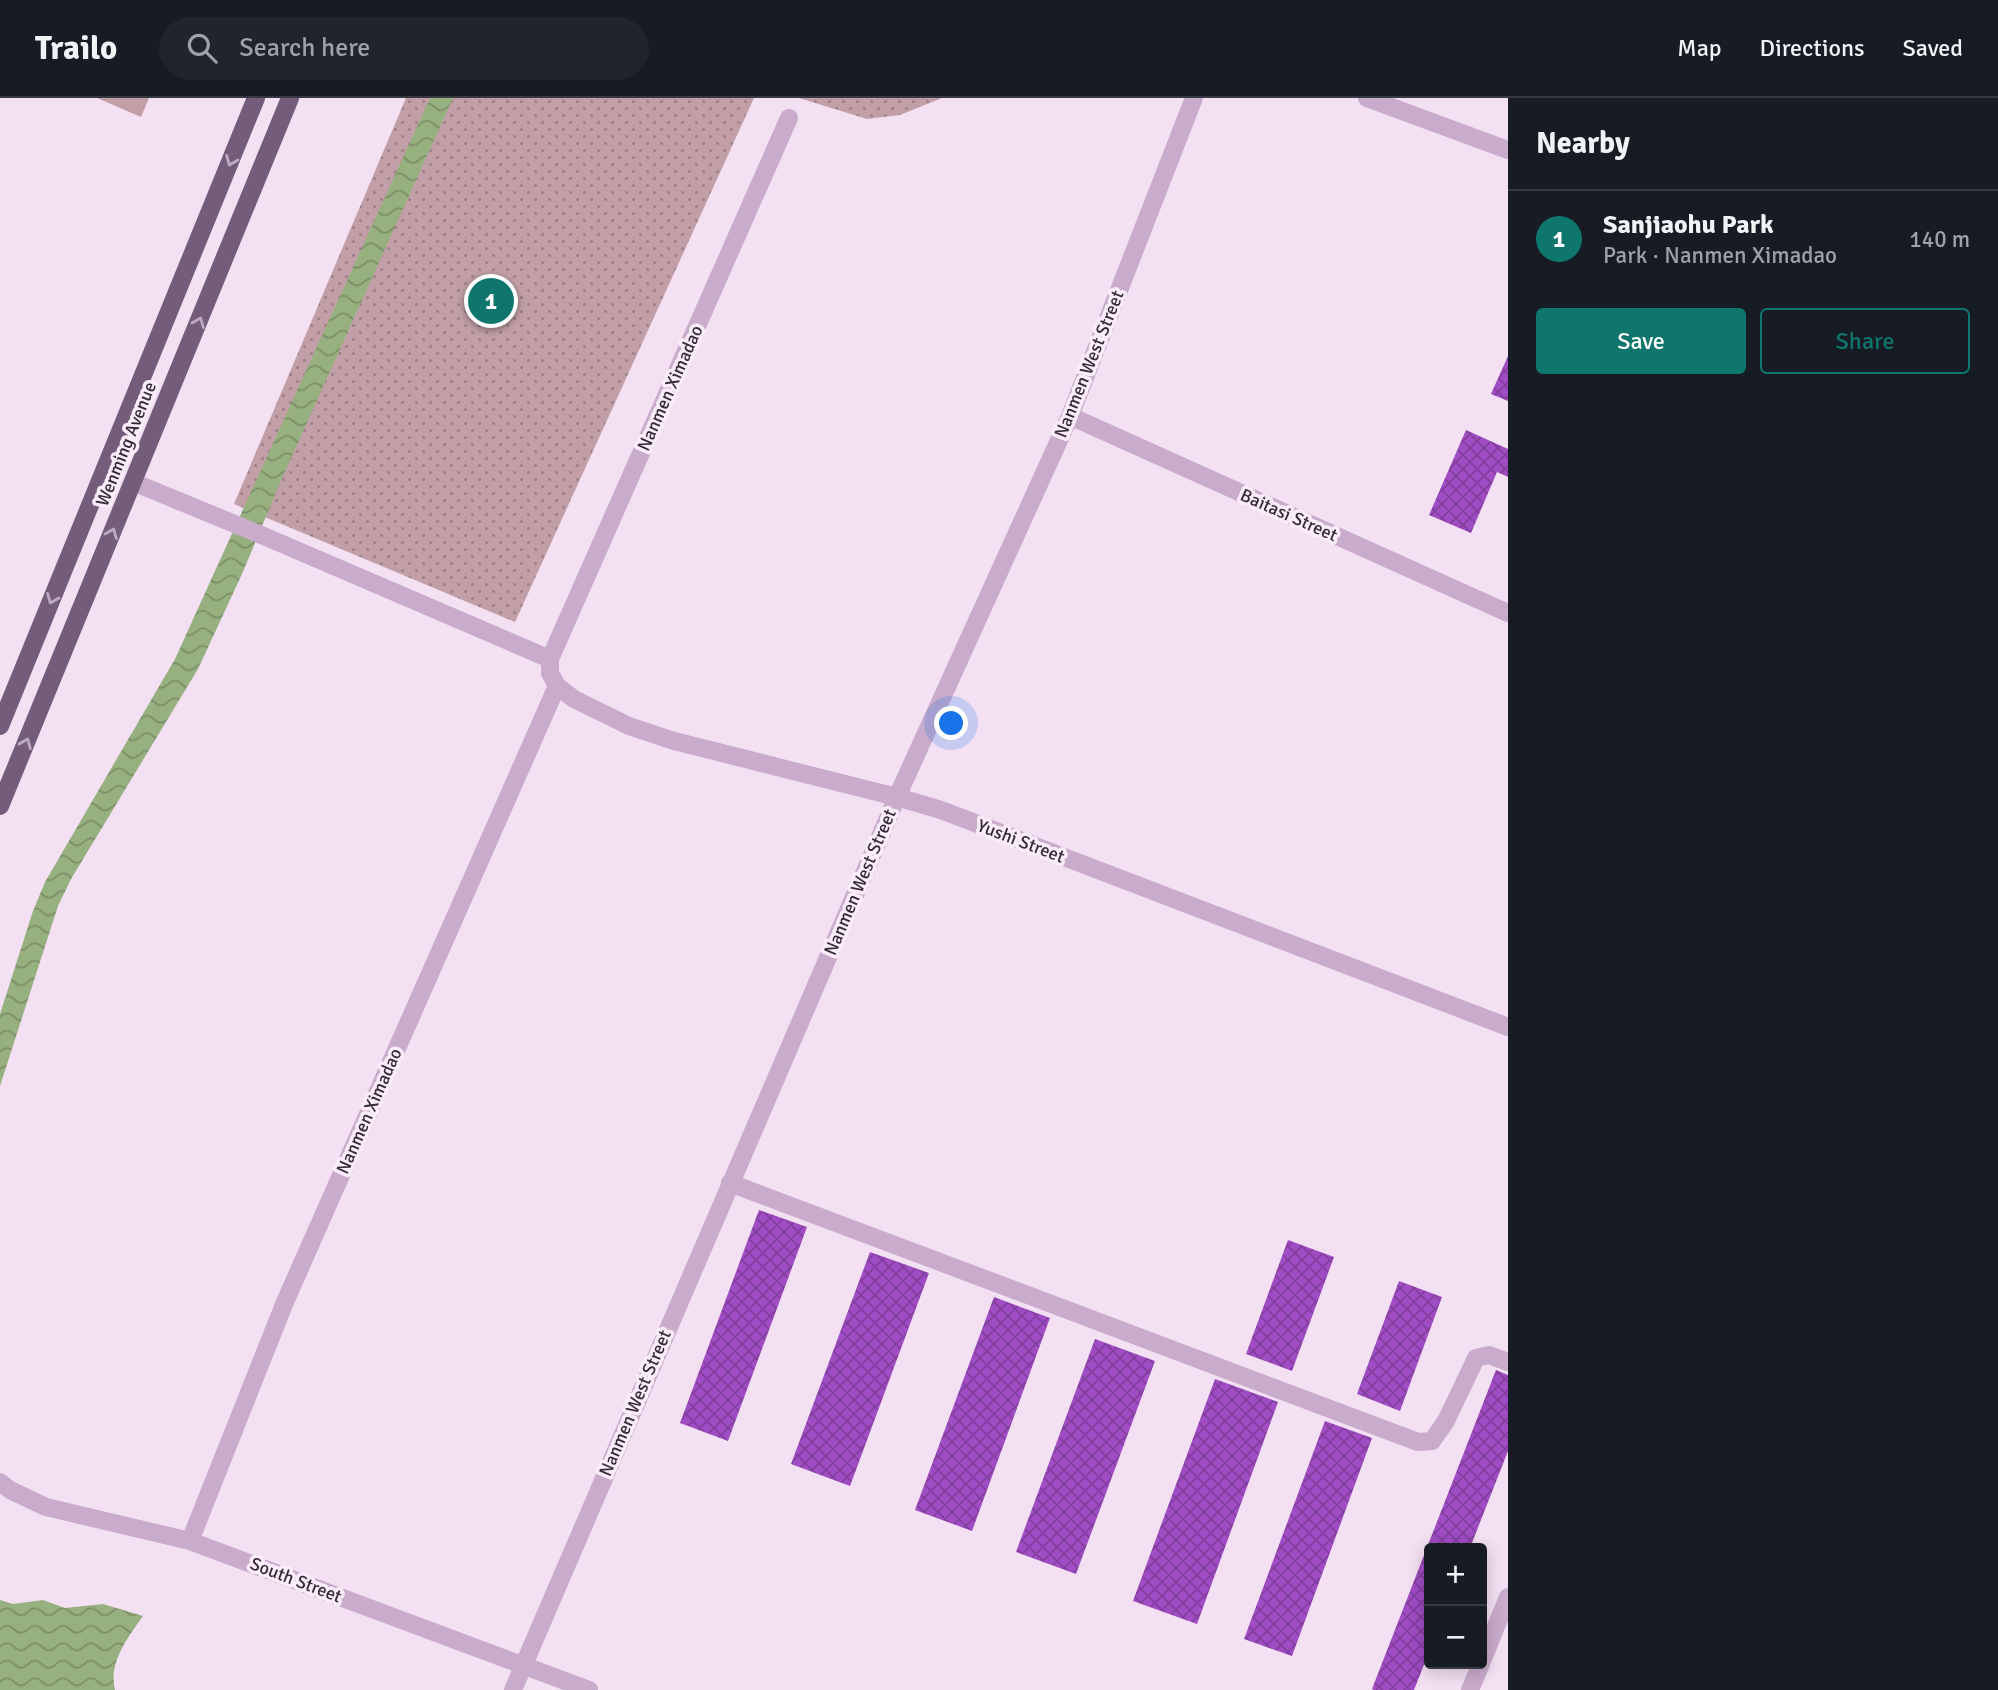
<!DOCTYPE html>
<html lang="en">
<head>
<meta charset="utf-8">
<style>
  body { margin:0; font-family:Signika,sans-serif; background:#20242c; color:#f1f3f6 }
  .controls { position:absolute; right:21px; bottom:21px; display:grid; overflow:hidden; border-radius:7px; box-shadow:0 4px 18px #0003 }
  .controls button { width:63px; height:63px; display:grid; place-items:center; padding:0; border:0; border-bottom:2px solid #363941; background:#171b24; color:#f1f3f6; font:35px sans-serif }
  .you { position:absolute; left:952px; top:626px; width:24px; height:24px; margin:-18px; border:5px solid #fff; border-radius:50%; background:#1a73e8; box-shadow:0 0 0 10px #1a73e833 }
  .badge { display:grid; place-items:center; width:46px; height:46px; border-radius:50%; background:#0f766e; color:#fff; font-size:23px; font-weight:700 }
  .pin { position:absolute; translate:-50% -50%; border:4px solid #fff; box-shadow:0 2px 7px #0006 }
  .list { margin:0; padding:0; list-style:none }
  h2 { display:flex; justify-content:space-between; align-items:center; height:91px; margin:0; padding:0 28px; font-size:30px }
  h2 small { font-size:23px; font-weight:400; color:#9ea1a6 }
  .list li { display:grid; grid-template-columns:46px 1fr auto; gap:21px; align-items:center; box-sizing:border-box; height:98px; padding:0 28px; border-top:2px solid #363941 }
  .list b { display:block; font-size:26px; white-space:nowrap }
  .list p { margin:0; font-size:23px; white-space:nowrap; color:#9ea1a6 }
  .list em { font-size:23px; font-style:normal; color:#9ea1a6 }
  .actions { display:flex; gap:14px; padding:21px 28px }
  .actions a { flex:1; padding:16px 0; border:2px solid #0f766e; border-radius:7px; text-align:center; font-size:24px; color:#0f766e }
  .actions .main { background:#0f766e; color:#fff }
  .icon { flex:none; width:38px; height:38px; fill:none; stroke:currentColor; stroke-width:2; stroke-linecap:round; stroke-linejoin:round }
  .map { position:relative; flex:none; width:1508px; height:1592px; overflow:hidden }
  header { display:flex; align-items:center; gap:42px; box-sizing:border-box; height:98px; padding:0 35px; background:#171b24; border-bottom:2px solid #363941 }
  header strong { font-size:33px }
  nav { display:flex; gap:38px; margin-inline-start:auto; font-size:24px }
  .search { width:490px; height:63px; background:#20242c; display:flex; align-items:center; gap:18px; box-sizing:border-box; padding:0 24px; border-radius:38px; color:#9ea1a6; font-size:26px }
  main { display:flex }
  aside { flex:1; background:#171b24 }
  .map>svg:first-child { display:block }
  .grass { fill:url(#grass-dots) }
  .garden { fill:#c29fa6 }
  .water { fill:url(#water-waves) }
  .building { fill:url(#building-cross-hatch) }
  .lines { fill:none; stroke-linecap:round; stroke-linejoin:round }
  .minor { stroke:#c9abcb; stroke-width:18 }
  .major { stroke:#745c7b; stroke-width:18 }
  .oneway { stroke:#beabc1 }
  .labels { text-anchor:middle; stroke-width:7; stroke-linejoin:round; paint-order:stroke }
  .street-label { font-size:18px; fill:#362a39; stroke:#faecfa }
</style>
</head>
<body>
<header>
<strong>Trailo</strong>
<div class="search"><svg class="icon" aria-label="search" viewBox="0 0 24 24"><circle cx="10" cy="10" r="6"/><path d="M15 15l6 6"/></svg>Search here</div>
<nav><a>Map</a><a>Directions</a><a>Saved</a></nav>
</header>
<main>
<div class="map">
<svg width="1508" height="1592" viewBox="0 0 1508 1592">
  <defs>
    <pattern id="grass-dots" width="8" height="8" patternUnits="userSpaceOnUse" patternTransform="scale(1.75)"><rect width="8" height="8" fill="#c29fa6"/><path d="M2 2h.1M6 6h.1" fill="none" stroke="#9e8288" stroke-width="1.8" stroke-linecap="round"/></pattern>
    <pattern id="water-waves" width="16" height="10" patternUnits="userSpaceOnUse" patternTransform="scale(1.75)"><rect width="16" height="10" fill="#97b07f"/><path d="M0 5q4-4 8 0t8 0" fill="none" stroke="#7c8f69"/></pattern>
    <pattern id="building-cross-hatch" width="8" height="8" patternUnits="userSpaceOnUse" patternTransform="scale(1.75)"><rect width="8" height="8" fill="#a04cc4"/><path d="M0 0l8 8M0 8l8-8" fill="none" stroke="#833fa0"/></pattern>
  </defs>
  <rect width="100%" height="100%" fill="#f3e0f3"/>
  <path class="grass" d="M 406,0 L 754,0 L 515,524 L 234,406 Z
    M 799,0 L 942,0 L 900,17 L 867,21 Z"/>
  <path class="garden" d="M 97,0 L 149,0 L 141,19 Z"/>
  <path class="water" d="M 430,0 L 453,0 L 282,380 L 242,476 L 198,571 L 71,781 L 58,808 L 0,988 L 0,916 L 33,813 L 45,784 L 175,561 Z
    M 0,1502 L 13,1506 L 43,1502 L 65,1510 L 103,1506 L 143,1518 C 128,1539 108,1565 115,1592 L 0,1592 Z"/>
  <path class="building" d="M 1508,258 L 1508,303 L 1491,296 Z
    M 1466,332 L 1508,351 L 1508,379 L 1497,374 L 1471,435 L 1429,417 Z
    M 759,1112 L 807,1129 L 728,1343 L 680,1325 Z
    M 1288,1142 L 1334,1159 L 1292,1273 L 1246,1256 Z
    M 870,1154 L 929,1175 L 850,1388 L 791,1366 Z
    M 1399,1183 L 1442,1199 L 1400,1313 L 1357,1296 Z
    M 994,1199 L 1050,1220 L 972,1433 L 915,1412 Z
    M 1095,1241 L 1155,1263 L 1076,1476 L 1016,1454 Z
    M 1496,1272 L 1508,1277 L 1508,1353 L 1470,1450 L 1429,1450 L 1429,1554 L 1414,1592 L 1374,1592 L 1372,1591 Z
    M 1215,1281 L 1278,1304 L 1197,1526 L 1133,1503 Z
    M 1325,1323 L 1372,1340 L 1292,1558 L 1244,1541 Z"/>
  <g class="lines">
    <path class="minor" d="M 1367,0 L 1508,52
      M 789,20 L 550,561 L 550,575 L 557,588 L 574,601 L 629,628 L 674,643 L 897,699 L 941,712 L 1508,929
      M 1070,318 L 1508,515
      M 133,384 L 266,439 L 550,561
      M 730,1085 L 1418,1344 L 1432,1343 L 1446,1323 L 1476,1260 L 1489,1257 L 1508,1264
      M 0,1384 L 10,1392 L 46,1409 L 190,1443 L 589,1592
      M 190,1443 L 285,1204 L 557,588
      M 1482,1563 L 1508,1499
      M 513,1592 L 897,699 L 1070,318 L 1194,0
      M 1470,1592 L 1481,1566"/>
    <path class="major" d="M 0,628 L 256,0
      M 0,708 L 290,0"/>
  </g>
  <defs><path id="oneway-chevron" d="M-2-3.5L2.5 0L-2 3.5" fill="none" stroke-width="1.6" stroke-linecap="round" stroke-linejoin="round" transform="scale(1.75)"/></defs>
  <g class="oneway">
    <use href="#oneway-chevron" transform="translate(231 63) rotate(112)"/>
    <use href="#oneway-chevron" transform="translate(199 224) rotate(-68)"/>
    <use href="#oneway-chevron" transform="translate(112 435) rotate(-68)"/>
    <use href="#oneway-chevron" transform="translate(52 501) rotate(112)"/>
    <use href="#oneway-chevron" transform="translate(26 645) rotate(-68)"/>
  </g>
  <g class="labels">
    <g class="street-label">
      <text transform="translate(1089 266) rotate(-68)" y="6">Nanmen West Street</text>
      <text transform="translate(670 290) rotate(-66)" y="6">Nanmen Ximadao</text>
      <text transform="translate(126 346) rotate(-68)" y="6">Wenming Avenue</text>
      <text transform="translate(1289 417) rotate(24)" y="6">Baitasi Street</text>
      <text transform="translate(1021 743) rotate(21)" y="6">Yushi Street</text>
      <text transform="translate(860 784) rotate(-67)" y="6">Nanmen West Street</text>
      <text transform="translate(369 1013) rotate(-66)" y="6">Nanmen Ximadao</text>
      <text transform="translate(635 1305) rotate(-67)" y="6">Nanmen West Street</text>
      <text transform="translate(296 1482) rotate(21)" y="6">South Street</text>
    </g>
  </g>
</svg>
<div class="controls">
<button>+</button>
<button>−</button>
</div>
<div class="you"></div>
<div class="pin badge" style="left:491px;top:203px">1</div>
</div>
<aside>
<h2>Nearby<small></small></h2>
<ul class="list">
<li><span class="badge">1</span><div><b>Sanjiaohu Park</b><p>Park · Nanmen Ximadao</p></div><em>140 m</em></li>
</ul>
<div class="actions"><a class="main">Save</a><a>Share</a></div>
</aside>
</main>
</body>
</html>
